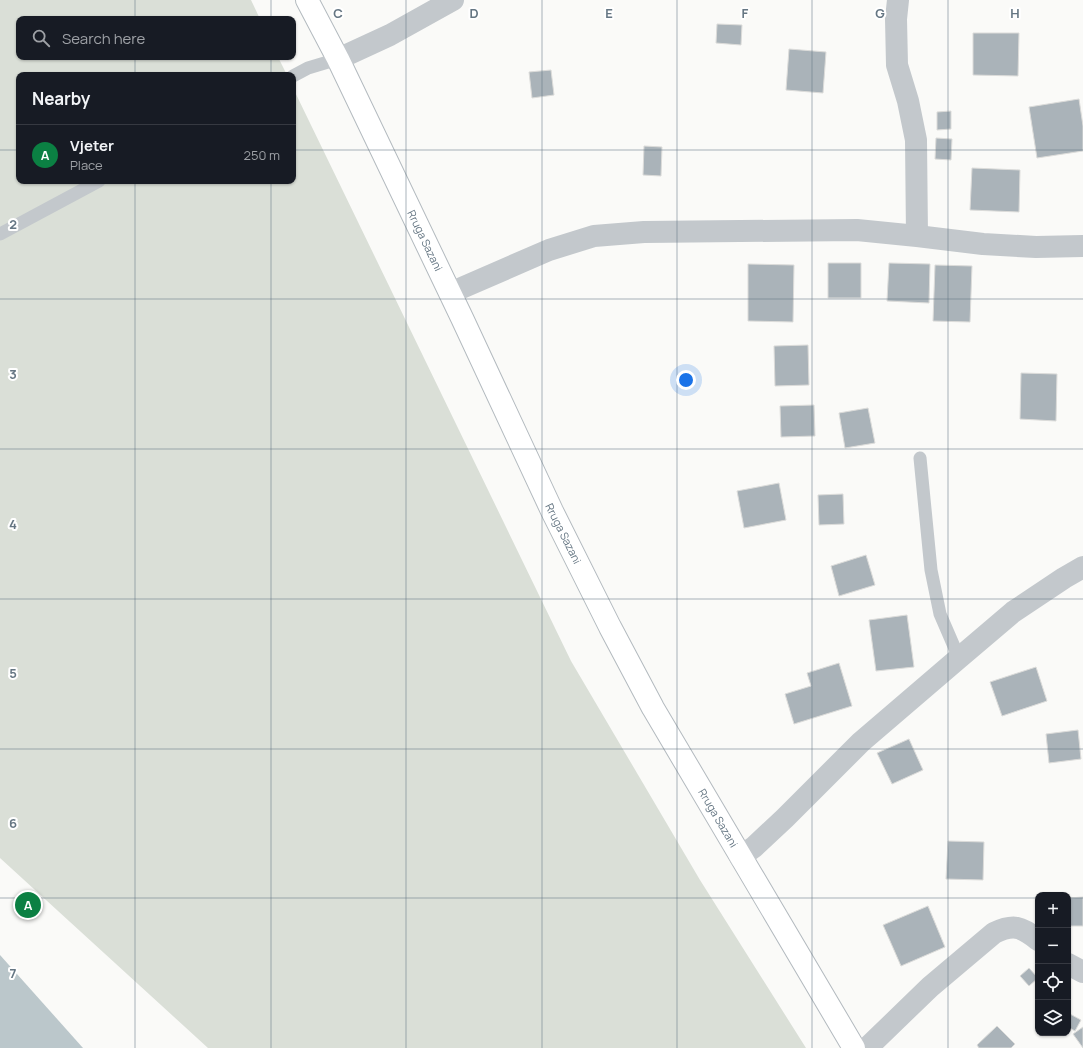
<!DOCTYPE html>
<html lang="en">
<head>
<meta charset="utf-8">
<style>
  body { margin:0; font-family:Manrope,sans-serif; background:#20242c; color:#f1f3f6 }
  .controls { position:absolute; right:12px; bottom:12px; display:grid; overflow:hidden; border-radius:8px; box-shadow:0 1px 3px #0004 }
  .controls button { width:36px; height:36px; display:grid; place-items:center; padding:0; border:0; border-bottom:1px solid #363941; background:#171b24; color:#f1f3f6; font:20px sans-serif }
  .you { position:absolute; left:686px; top:380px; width:14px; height:14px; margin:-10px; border:3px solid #fff; border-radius:50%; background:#1a73e8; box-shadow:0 0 0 6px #1a73e833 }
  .badge { display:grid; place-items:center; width:26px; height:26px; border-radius:50%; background:#0b8043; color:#fff; font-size:13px; font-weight:700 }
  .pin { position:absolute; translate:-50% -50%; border:2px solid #fff; box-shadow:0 1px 4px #0006 }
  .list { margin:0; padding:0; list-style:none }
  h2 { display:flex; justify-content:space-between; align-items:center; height:52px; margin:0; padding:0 16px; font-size:17px }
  h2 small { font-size:13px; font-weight:400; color:#9ea1a6 }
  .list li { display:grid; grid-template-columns:26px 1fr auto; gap:12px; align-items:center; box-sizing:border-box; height:60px; padding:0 16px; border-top:1px solid #363941 }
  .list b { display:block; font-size:15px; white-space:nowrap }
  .list p { margin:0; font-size:13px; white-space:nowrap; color:#9ea1a6 }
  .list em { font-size:13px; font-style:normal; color:#9ea1a6 }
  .icon { flex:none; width:22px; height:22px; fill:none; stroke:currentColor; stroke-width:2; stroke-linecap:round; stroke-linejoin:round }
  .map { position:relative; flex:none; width:1083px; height:1048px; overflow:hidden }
  .search { position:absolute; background:#171b24; box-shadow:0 1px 3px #0004; left:16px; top:16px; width:280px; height:44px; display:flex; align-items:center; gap:10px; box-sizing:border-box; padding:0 14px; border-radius:8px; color:#9ea1a6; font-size:15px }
  .panel { position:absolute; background:#171b24; box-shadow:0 1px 3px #0004; left:16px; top:72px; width:280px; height:112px; border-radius:8px }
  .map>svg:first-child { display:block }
  .green { fill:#dadfd7 }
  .water { fill:#bbc7cb }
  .building { fill:#aab3b9; stroke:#dcdcda }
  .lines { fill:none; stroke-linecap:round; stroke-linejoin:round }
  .secondary-casing { stroke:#b3babf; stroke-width:24 }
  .service { stroke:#c3c8cc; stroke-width:13 }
  .minor { stroke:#c3c8cc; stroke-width:22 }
  .secondary { stroke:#fff; stroke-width:22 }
  .grid { fill:none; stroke:#657683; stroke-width:1; stroke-opacity:0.55 }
  .labels { text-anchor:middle; stroke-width:4; stroke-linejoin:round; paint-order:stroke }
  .street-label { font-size:11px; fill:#657683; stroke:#fff }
  .grid-label { font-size:13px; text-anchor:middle; font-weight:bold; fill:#657683; stroke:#fff; stroke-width:4; stroke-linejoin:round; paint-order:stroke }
</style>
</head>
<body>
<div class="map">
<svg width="1083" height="1048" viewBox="0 0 1083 1048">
  <rect width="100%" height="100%" fill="#fafaf8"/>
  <path class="green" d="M 0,0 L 251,0 L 260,19 L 19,19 L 19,57 L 278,57 L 287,75 L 19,75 L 19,181 L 293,181 L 293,88 L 571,661 L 700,880 L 806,1048 L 208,1048 L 0,858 Z"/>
  <path class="water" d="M 0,955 L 83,1048 L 0,1048 Z"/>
  <path class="building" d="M 717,24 L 742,25 L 741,45 L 716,43 Z
    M 973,33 L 1019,33 L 1018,76 L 973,75 Z
    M 789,49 L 826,52 L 823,93 L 786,90 Z
    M 551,70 L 554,95 L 532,98 L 529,72 Z
    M 1079,99 L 1083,126 L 1083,151 L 1037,158 L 1029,107 Z
    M 951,111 L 951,129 L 937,130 L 937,112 Z
    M 936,138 L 952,139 L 951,160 L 935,159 Z
    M 644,146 L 662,147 L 661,176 L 643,175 Z
    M 972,168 L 1020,170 L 1019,212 L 970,210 Z
    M 828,263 L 861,263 L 861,298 L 828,298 Z
    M 889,263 L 930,264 L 929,303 L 887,301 Z
    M 748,264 L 794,265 L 793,322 L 748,321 Z
    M 935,265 L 972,266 L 970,322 L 933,321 Z
    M 808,345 L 809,385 L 775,386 L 774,346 Z
    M 1021,373 L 1057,374 L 1056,421 L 1020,419 Z
    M 814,405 L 815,436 L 781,437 L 780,406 Z
    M 868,408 L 875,443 L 845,448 L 839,413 Z
    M 779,483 L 786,520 L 744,528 L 737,491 Z
    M 843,494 L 844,524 L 819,525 L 818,495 Z
    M 866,555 L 875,585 L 839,596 L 831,566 Z
    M 907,615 L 914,667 L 876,671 L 869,620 Z
    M 839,663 L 852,706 L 794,724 L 785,694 L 811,686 L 807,673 Z
    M 1036,667 L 1047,701 L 1002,716 L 990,682 Z
    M 1078,730 L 1081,759 L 1049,763 L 1046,734 Z
    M 909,739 L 923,770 L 892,784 L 877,753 Z
    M 948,841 L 984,842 L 983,880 L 946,879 Z
    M 1083,897 L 1083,926 L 1068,926 L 1068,898 Z
    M 928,906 L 945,947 L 901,966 L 883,925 Z
    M 1029,968 L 1038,978 L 1029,986 L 1020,976 Z
    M 1070,1014 L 1081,1020 L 1075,1031 L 1068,1027 L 1068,1017 Z
    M 997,1026 L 1015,1044 L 1011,1048 L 979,1048 L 977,1045 Z
    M 1083,1027 L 1083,1048 L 1073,1034 Z"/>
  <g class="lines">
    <g class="secondary-casing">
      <g id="secondary">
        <path id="s1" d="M 307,0 L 338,59 L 462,318 L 552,511 L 610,627 L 653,708 L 854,1048"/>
      </g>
    </g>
    <path class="service" d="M 293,76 L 308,68 L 338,59
      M 0,234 L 99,181
      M 920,458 L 931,570 L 940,614 L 959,658"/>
    <path class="minor" d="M 898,0 L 896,19 L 897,65 L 908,101 L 916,140 L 917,236
      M 338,59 L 390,35 L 453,0
      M 450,293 L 549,250 L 594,236 L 644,232 L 857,230 L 917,236 L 983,244 L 1036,247 L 1083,246
      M 740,857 L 754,847 L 785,818 L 861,742 L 959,658 L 1013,612 L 1064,578 L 1083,567
      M 1068,964 L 1083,972
      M 867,1048 L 930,987 L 994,933 C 1013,924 1021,926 1038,940"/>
    <use href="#secondary" class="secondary"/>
  </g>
  <path class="grid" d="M 135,0 L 135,19M 271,0 L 271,19M 406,0 L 406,1048M 542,0 L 542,1048M 677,0 L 677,1048M 812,0 L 812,1048M 948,0 L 948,1048M 135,57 L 135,75M 271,57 L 271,75M 0,150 L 19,150M 293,150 L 1083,150M 135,181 L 135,1048M 271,181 L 271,1048M 0,299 L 1083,299M 0,449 L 1083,449M 0,599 L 1083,599M 0,749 L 1083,749M 0,898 L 1038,898M 1068,898 L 1083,898"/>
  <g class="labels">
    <g class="street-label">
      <text dy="4" stroke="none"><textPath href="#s1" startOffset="268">Rruga Sazani</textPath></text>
      <text dy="4" stroke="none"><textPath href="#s1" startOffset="592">Rruga Sazani</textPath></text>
      <text dy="4" stroke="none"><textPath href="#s1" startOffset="916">Rruga Sazani</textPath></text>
    </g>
  </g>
  <g class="grid-label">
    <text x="338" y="18">C</text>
    <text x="474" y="18">D</text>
    <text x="609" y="18">E</text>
    <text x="745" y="18">F</text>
    <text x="880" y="18">G</text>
    <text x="1015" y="18">H</text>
    <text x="13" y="229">2</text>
    <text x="13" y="379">3</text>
    <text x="13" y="529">4</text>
    <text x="13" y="678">5</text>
    <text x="13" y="828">6</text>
    <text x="13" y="978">7</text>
  </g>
</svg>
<div class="controls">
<button>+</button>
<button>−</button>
<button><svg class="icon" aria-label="locate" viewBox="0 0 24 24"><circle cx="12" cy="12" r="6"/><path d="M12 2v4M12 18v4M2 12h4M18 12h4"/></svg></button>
<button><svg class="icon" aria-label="layers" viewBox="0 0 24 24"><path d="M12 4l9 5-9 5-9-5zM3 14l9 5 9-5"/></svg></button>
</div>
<div class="you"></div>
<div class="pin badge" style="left:28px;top:905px">A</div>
<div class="search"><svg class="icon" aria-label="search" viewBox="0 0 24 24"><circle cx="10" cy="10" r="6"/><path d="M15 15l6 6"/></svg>Search here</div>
<section class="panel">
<h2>Nearby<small></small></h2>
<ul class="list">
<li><span class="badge">A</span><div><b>Vjeter</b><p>Place</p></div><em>250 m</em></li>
</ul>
</section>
</div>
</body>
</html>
